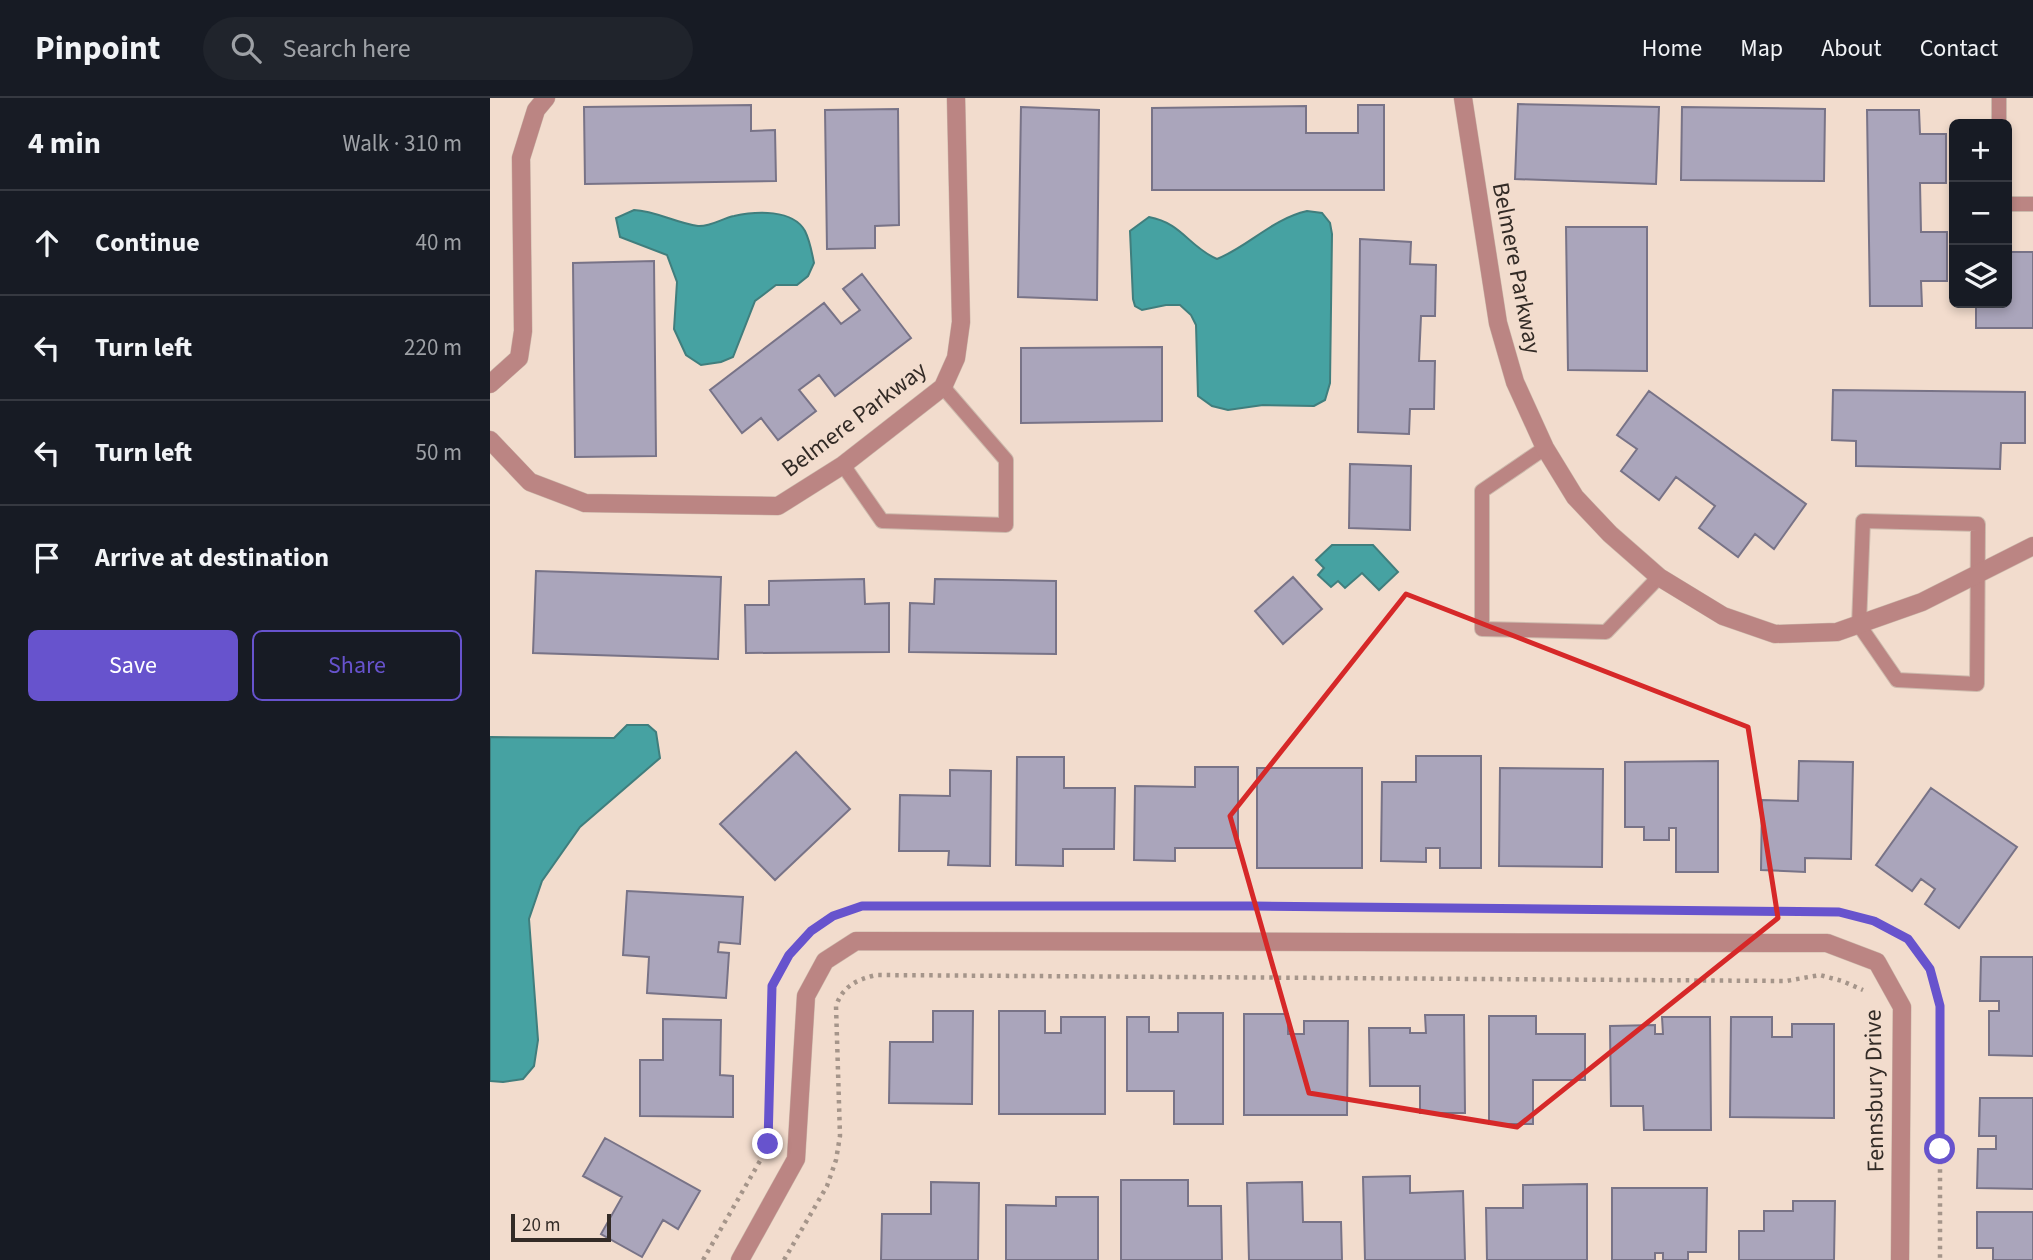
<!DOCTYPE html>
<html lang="en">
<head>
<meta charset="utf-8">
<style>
  body { margin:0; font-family:"Source Sans 3",sans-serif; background:#20242c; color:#f1f3f6 }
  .controls { position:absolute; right:21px; top:21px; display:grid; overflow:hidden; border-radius:10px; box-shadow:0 4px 10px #0003 }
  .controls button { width:63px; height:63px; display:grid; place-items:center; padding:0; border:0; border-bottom:2px solid #363941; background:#171b24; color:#f1f3f6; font:35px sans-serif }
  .scale { position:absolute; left:21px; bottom:18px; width:100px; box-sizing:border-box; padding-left:7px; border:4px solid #332b26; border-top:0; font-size:19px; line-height:24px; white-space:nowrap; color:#332b26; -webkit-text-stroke:5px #f2dccd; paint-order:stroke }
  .stop { position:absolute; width:21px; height:21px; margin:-16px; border:5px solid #6753cd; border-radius:50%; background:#fff }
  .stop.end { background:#6753cd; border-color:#fff; box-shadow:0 2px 7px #0008 }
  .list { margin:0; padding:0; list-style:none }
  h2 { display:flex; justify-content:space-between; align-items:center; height:91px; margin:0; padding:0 28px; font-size:30px }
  h2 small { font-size:23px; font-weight:400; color:#9ea1a6 }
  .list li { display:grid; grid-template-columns:46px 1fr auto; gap:21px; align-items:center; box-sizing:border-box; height:105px; padding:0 28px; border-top:2px solid #363941 }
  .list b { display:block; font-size:26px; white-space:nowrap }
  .list em { font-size:23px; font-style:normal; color:#9ea1a6 }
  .actions { display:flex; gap:14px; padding:21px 28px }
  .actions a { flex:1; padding:16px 0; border:2px solid #6753cd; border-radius:10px; text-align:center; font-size:24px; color:#6753cd }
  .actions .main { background:#6753cd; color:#fff }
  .icon { flex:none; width:38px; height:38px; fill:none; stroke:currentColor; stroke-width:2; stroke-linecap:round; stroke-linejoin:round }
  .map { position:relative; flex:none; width:1543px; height:1162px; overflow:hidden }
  header { display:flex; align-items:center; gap:42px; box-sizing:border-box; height:98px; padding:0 35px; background:#171b24; border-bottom:2px solid #363941 }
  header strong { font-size:33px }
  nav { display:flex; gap:38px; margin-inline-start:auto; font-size:24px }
  .search { width:490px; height:63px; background:#20242c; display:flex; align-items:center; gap:18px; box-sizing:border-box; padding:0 24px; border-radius:38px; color:#9ea1a6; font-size:26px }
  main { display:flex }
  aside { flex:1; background:#171b24 }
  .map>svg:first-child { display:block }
  .water { fill:#46a2a2; stroke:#407e7d; stroke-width:2 }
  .building { fill:#aaa5bb; stroke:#787387; stroke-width:2 }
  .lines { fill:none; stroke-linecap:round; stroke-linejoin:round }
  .service-casing { stroke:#ccb9ac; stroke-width:16 }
  .minor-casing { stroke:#ccb9ac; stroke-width:19 }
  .path { stroke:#a5958a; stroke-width:4.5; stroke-dasharray:3.5 5; stroke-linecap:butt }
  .service { stroke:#bb8583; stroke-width:14 }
  .minor { stroke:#bb8583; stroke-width:18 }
  .route { stroke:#6753cd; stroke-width:9 }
  .marked { fill:none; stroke:#d62828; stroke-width:5; stroke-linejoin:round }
  .labels { text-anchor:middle; stroke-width:6; stroke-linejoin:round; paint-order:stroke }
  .street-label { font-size:24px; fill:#332b26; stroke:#f2dccd }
</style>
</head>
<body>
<header>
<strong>Pinpoint</strong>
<div class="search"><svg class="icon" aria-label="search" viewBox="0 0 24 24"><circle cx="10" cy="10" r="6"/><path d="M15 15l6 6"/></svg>Search here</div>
<nav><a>Home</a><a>Map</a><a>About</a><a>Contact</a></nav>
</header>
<main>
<aside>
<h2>4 min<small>Walk · 310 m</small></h2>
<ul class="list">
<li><svg class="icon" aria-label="ahead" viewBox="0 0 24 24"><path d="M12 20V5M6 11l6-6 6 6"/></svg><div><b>Continue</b></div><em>40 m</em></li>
<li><svg class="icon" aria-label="left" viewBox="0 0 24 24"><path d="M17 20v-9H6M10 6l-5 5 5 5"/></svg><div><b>Turn left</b></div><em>220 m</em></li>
<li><svg class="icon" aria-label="left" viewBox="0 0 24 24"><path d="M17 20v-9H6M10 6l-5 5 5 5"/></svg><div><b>Turn left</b></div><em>50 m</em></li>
<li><svg class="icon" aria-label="arrive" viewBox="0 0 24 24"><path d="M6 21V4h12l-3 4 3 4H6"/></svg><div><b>Arrive at destination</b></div></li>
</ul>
<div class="actions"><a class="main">Save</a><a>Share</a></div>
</aside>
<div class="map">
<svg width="1543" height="1162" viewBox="0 0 1543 1162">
  <rect width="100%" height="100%" fill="#f2dccd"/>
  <path class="water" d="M 144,112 C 166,113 186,125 208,128 C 220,129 233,120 244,118 C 266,113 303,111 315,133 C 320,143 322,155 324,165 L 318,178 L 307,187 L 286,187 L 265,203 L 243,259 L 231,264 L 211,267 L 196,257 L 184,231 L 187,184 L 177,157 L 130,139 L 126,120 Z
    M 817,113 L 832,115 L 840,125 L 842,136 L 840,285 L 835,302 L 824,308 L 773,307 L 738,312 L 722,308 L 708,298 L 706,227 L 701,217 L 690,207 L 676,207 L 652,212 L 645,208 L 643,201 L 640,133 L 659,119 C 692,125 699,149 727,161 C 759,148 782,121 817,113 Z
    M 842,447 L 883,447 L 908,474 L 889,492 L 872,475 L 855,490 L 848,483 L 841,489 L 828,477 L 834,470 L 826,462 Z
    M 137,627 L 158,627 L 166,634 L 170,660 L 90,729 L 52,783 L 39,821 L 48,942 L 44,968 L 33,981 L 13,984 L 0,983 L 0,639 L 124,640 Z"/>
  <path class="building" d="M 1028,6 L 1169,9 L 1166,86 L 1025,81 Z
    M 261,7 L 261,33 L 285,32 L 286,83 L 95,86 L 94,9 Z
    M 868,7 L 894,7 L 894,92 L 662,92 L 662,10 L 816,8 L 816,35 L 868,35 Z
    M 531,9 L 609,12 L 607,202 L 528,199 Z
    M 1192,9 L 1335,11 L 1334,83 L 1191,82 Z
    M 408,11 L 409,127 L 385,128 L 385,150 L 337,151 L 335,12 Z
    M 1377,12 L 1429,12 L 1430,36 L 1456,36 L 1456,85 L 1430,85 L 1431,134 L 1457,134 L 1457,183 L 1431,183 L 1432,208 L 1380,208 Z
    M 1076,129 L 1157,129 L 1157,273 L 1078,272 Z
    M 870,141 L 921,144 L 920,166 L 946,167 L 945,218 L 931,218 L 929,263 L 945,263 L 944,311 L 920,311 L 919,336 L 868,334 Z
    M 1517,154 L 1543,154 L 1543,230 L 1486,230 L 1486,205 L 1517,205 Z
    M 164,163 L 166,358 L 85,359 L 83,165 Z
    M 372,176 L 421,240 L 345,298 L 329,277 L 309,292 L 326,313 L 288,342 L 271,320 L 252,335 L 220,292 L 334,205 L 351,226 L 370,212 L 353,191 Z
    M 672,249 L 672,323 L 531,325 L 531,250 Z
    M 1343,292 L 1535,294 L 1535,345 L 1511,345 L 1510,371 L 1366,368 L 1366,343 L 1342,342 Z
    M 1159,293 L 1316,406 L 1284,451 L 1265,436 L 1248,459 L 1209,430 L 1225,408 L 1186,379 L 1169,402 L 1131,373 L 1147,351 L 1127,337 Z
    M 860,366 L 921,368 L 920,432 L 859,430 Z
    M 46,473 L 231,479 L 228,561 L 43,555 Z
    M 803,479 L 832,511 L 793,546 L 765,513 Z
    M 374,481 L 375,506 L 399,505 L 399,554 L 256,555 L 255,507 L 279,507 L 279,483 Z
    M 445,481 L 566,483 L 566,556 L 419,554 L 420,505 L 444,506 Z
    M 306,654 L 360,711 L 285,782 L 230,726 Z
    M 926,658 L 991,658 L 991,770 L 950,770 L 950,750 L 936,750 L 936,764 L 891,763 L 892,684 L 926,684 Z
    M 527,659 L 574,659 L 574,690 L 625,690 L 624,751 L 573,751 L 573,768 L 526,767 Z
    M 1228,663 L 1228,774 L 1186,774 L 1186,730 L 1179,730 L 1179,742 L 1154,742 L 1154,729 L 1135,729 L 1135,664 Z
    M 1309,663 L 1363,664 L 1361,761 L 1315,760 L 1315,774 L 1271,772 L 1272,702 L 1308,703 Z
    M 705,669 L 748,669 L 748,750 L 685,750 L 685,763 L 644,762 L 645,688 L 705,689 Z
    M 767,670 L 872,670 L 872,770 L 767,770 Z
    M 1010,670 L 1113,671 L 1112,769 L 1009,768 Z
    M 460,672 L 501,673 L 500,768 L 458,767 L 459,753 L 409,753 L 410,697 L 460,698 Z
    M 1441,690 L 1527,749 L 1469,830 L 1435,806 L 1445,791 L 1431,781 L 1422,793 L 1386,767 Z
    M 137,793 L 253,799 L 250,846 L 229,844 L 228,854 L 239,855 L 236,900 L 157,895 L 159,859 L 133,857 Z
    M 1491,859 L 1543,859 L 1543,958 L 1499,957 L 1499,913 L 1509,913 L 1509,903 L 1490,903 Z
    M 443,913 L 483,913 L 482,1006 L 399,1005 L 400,944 L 443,944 Z
    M 509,913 L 555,913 L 555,935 L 571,935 L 571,919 L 615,919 L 615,1016 L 509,1016 Z
    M 688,915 L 733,915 L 733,1026 L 684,1026 L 684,993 L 637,993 L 637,919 L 659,919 L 659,934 L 688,934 Z
    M 754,916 L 798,916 L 798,936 L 814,936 L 814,923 L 858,923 L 857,1017 L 754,1017 Z
    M 935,917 L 974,917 L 975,1015 L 930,1015 L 930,988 L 880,988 L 879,930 L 920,930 L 920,935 L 936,935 Z
    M 999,918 L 1046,918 L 1046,936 L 1095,936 L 1095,982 L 1043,982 L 1043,1026 L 999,1026 Z
    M 1172,919 L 1220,919 L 1221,1032 L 1154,1032 L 1153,1008 L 1121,1008 L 1120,928 L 1165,927 L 1165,936 L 1173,936 Z
    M 1241,919 L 1282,919 L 1282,939 L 1302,939 L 1302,926 L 1344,926 L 1344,1020 L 1240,1019 Z
    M 173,921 L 231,922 L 230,977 L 243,978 L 243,1019 L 150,1018 L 150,962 L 173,962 Z
    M 1490,1000 L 1543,1000 L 1543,1091 L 1487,1090 L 1488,1051 L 1506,1051 L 1506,1038 L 1489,1038 Z
    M 115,1040 L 210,1093 L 188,1131 L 173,1122 L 152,1159 L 111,1136 L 132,1099 L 93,1078 Z
    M 920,1078 L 920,1095 L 973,1093 L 975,1162 L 875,1162 L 873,1079 Z
    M 631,1082 L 698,1082 L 698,1108 L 731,1108 L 732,1162 L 631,1162 Z
    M 441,1084 L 489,1085 L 488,1162 L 391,1162 L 392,1116 L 441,1116 Z
    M 812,1084 L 813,1124 L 851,1124 L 852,1162 L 759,1162 L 757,1085 Z
    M 1097,1086 L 1097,1162 L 997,1162 L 996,1110 L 1033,1110 L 1033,1087 Z
    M 1122,1090 L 1217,1090 L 1216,1154 L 1198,1154 L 1198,1162 L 1173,1162 L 1173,1155 L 1165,1155 L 1165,1162 L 1122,1162 Z
    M 566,1099 L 608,1099 L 608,1162 L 516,1162 L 516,1107 L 566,1108 Z
    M 1303,1103 L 1345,1103 L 1344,1162 L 1249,1162 L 1249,1133 L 1274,1133 L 1274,1113 L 1303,1113 Z
    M 1487,1114 L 1543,1114 L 1543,1162 L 1503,1162 L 1503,1150 L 1487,1150 Z"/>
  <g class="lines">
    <g class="service-casing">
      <path id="service" d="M 1509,0 L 1509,26
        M 1517,106 L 1543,106
        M 1055,350 L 992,393 L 992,531 L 1116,534 L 1169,479
        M 353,367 L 392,423 L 516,427 L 516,362 L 453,289
        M 1373,423 L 1488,426 L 1487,586 L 1407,582 L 1369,527 Z"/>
    </g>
    <g class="minor-casing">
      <path id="minor" d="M 973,0 L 1008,225 L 1025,284 L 1055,350 L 1085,399 L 1120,436 L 1169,479 L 1233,518 L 1285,536 L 1347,534 L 1432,504 L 1543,448
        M 0,286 L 29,260 L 33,233 L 31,60 L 46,12 L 56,0
        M 0,342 L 40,384 L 95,405 L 288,408 L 353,367 L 453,289 L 466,260 L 471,224 L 466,0
        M 250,1162 L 306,1061 L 316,898 L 335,863 L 366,843 L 1337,845 L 1387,864 L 1412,909 L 1410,1162"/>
    </g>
    <path class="path" d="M 280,1012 L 282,888 L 299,857 L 321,833 L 343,818 L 372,808 L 764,808 L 1349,814 C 1386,824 1421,835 1439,871 C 1445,882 1447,897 1450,908 L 1450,1162
      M 213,1162 L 270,1063 L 279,1038
      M 294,1162 L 337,1088 L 346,1062 L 350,1038 L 346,908 C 353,888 366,882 386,877 L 1296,883 L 1330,877 L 1352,883 L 1373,892"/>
    <use href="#service" class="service"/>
    <use href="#minor" class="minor"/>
  </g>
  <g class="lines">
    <path class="route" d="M 278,1046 L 282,888 L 299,857 L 321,833 L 343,818 L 372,808 L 764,808 L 1349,814 L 1384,823 L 1418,841 L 1440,871 L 1450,908 L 1450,1051"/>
  </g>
  <path class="marked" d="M 916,496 L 1258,629 L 1288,820 L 1027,1029 L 819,995 L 740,718 Z"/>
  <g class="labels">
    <g class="street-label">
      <text transform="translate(1027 170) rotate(79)" y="8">Belmere Parkway</text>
      <text transform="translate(364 321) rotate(-37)" y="8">Belmere Parkway</text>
      <text transform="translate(1384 993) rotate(-91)" y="8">Fennsbury Drive</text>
    </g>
  </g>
</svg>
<div class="controls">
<button>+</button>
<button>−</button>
<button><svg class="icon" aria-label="layers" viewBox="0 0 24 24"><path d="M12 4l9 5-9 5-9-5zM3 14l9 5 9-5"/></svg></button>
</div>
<div class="scale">20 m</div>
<div class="stop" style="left:1450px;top:1051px"></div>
<div class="stop end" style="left:278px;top:1046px"></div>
</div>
</main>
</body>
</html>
